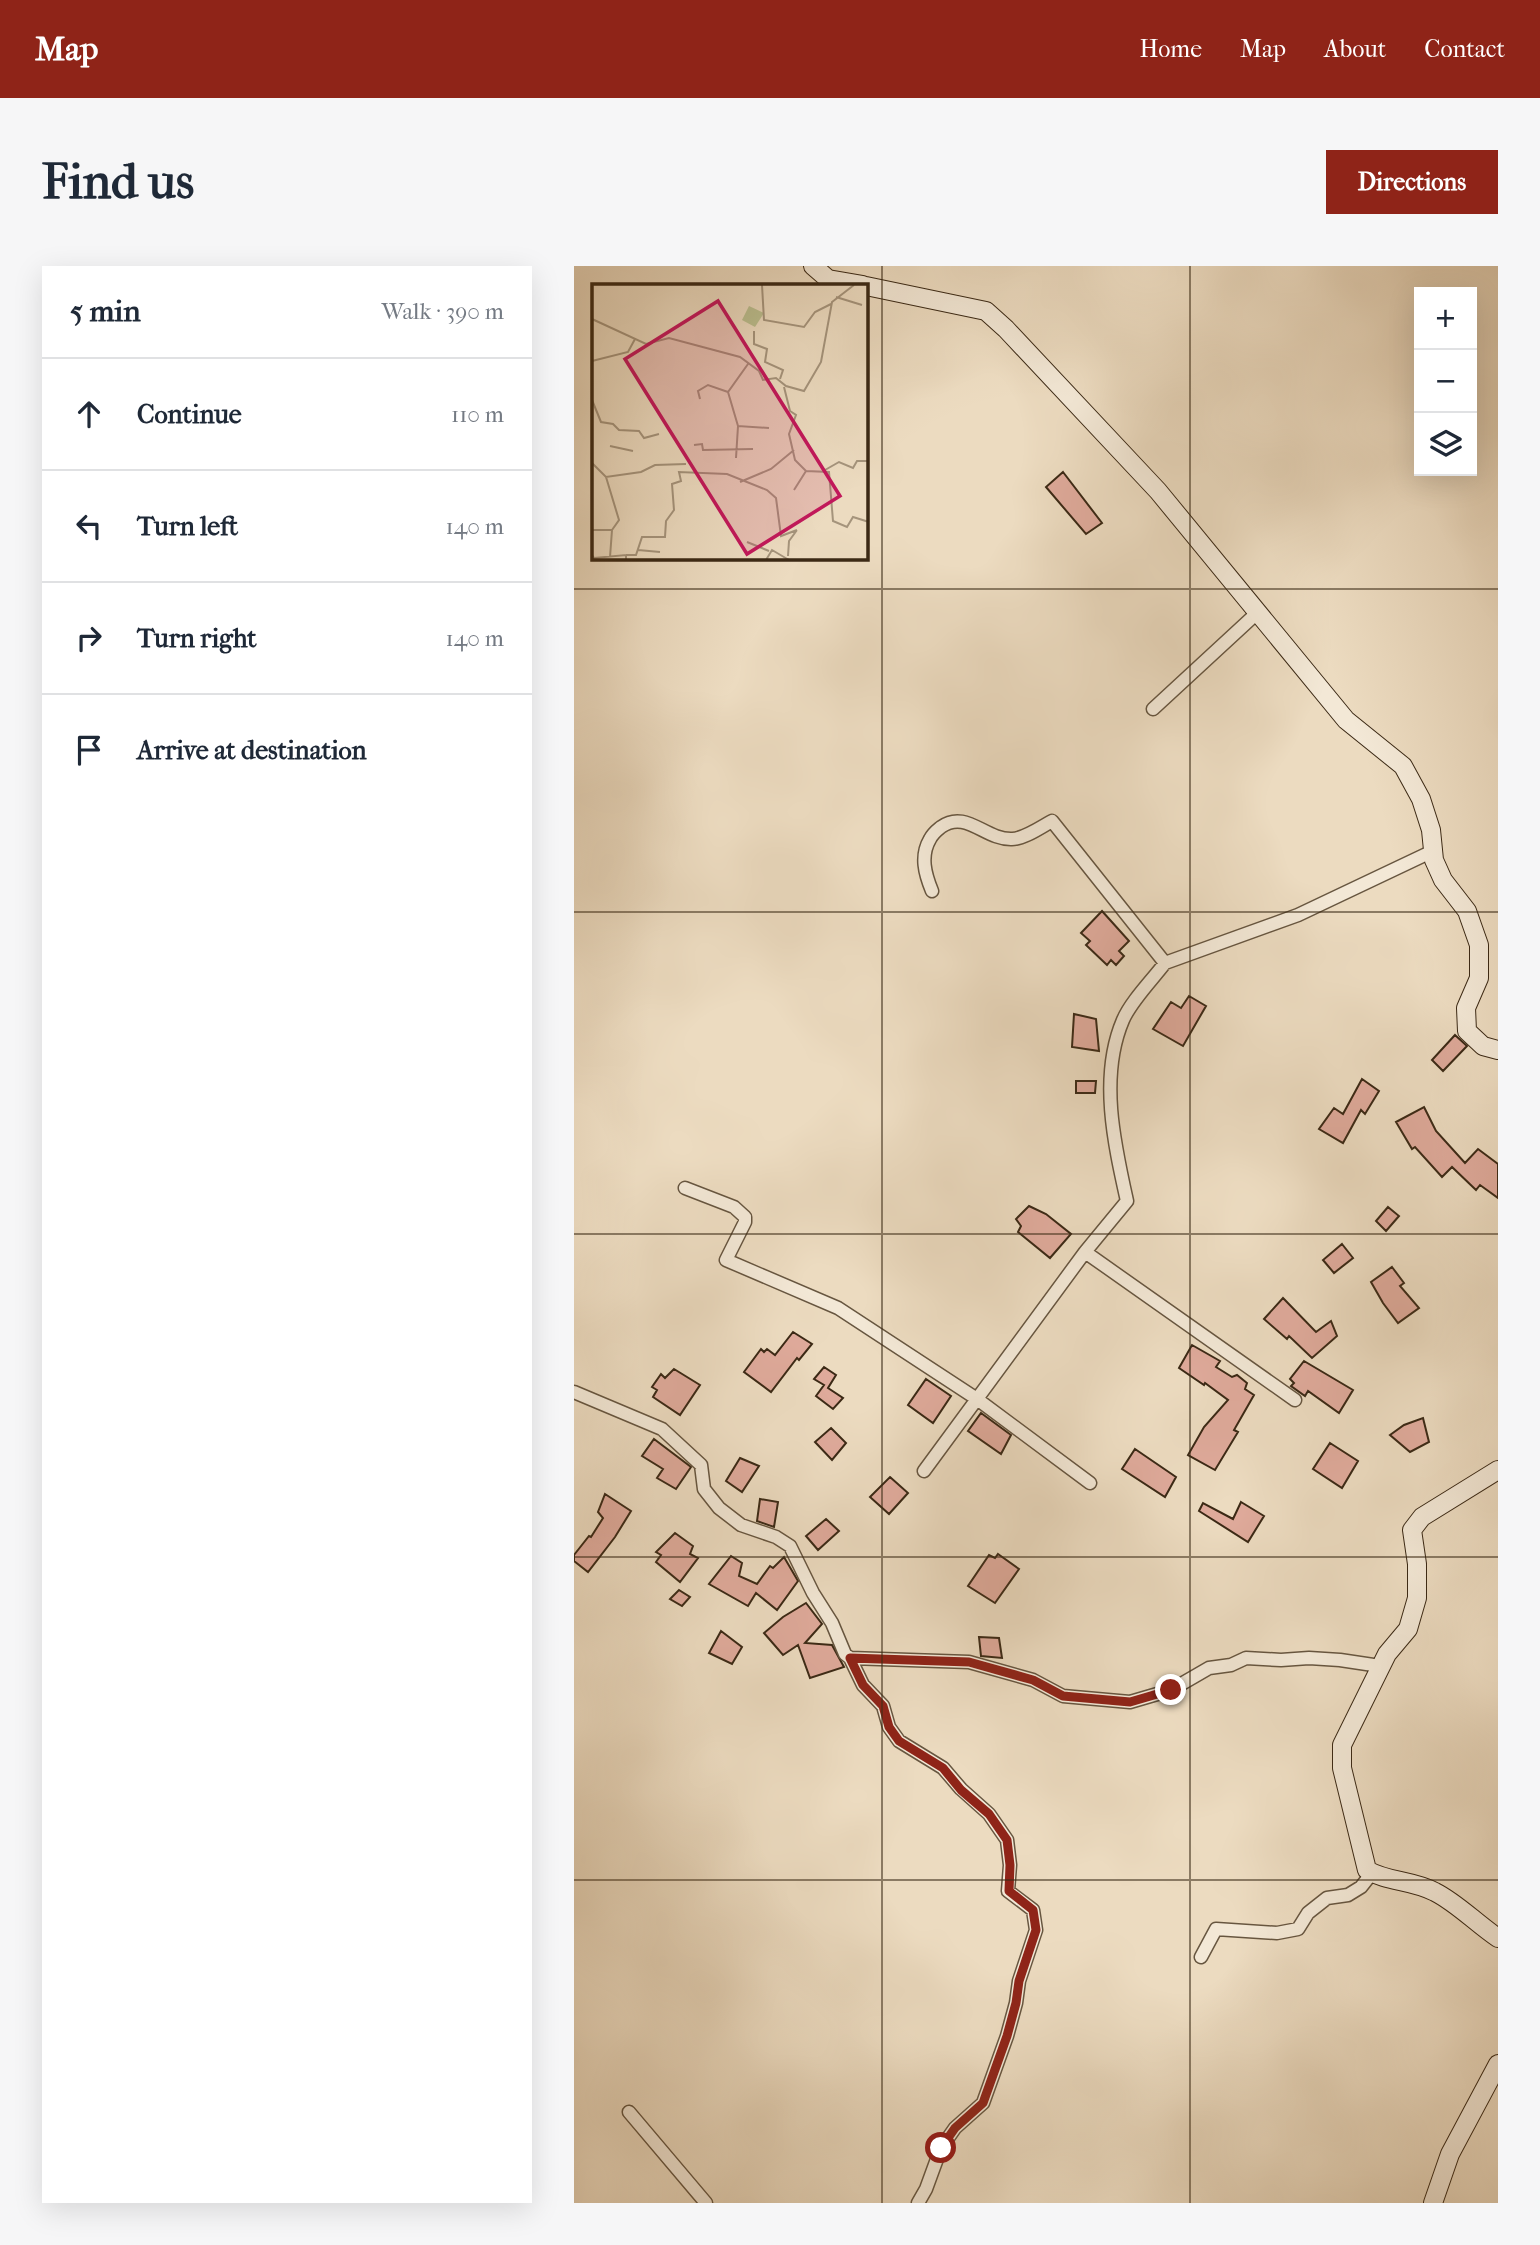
<!DOCTYPE html>
<html lang="en">
<head>
<meta charset="utf-8">
<style>
  body { margin:0; font-family:"IM FELL French Canon",serif; background:#f6f6f7; color:#1f2937 }
  .controls { position:absolute; right:21px; top:21px; display:grid; overflow:hidden; border-radius:0px; box-shadow:0 7px 28px #0002 }
  .controls button { width:63px; height:63px; display:grid; place-items:center; padding:0; border:0; border-bottom:2px solid #e0e1e3; background:#fff; color:#1f2937; font:35px sans-serif }
  .stop { position:absolute; width:21px; height:21px; margin:-16px; border:5px solid #8f2418; border-radius:50%; background:#fff }
  .stop.end { background:#8f2418; border-color:#fff; box-shadow:0 2px 7px #0008 }
  .list { margin:0; padding:0; list-style:none }
  h2 { display:flex; justify-content:space-between; align-items:center; height:91px; margin:0; padding:0 28px; font-size:30px }
  h2 small { font-size:23px; font-weight:400; color:#747a83 }
  .list li { display:grid; grid-template-columns:46px 1fr auto; gap:21px; align-items:center; box-sizing:border-box; height:112px; padding:0 28px; border-top:2px solid #e0e1e3 }
  .list b { display:block; font-size:26px; white-space:nowrap }
  .list em { font-size:23px; font-style:normal; color:#747a83 }
  .icon { flex:none; width:38px; height:38px; fill:none; stroke:currentColor; stroke-width:2; stroke-linecap:round; stroke-linejoin:round }
  .map { position:relative; flex:none; width:924px; height:1937px; overflow:hidden; border-radius:0px }
  header { display:flex; align-items:center; gap:42px; box-sizing:border-box; height:98px; padding:0 35px; background:#8f2418; color:#fff }
  header strong { font-size:33px }
  nav { display:flex; gap:38px; margin-inline-start:auto; font-size:24px }
  .intro { display:flex; align-items:center; justify-content:space-between; box-sizing:border-box; height:168px; padding:0 42px }
  h1 { margin:0; font-size:49px }
  .button { padding:18px 32px; border-radius:0px; background:#8f2418; color:#fff; font-size:24px; font-weight:700 }
  main { display:flex; gap:42px; padding:0 42px }
  aside { flex:1; background:#fff; border-radius:0px; box-shadow:0 7px 28px #0002 }
  .map>svg:first-child { display:block }
  .building { fill:#dfaa9b; stroke:#3b2915; stroke-width:2 }
  .lines { fill:none; stroke-linecap:round; stroke-linejoin:round }
  .street-casing { stroke:#675640; stroke-width:15 }
  .secondary-casing { stroke:#3b2915; stroke-width:20 }
  .street { stroke:#f3e8d6; stroke-width:12 }
  .secondary { stroke:#f3e8d6; stroke-width:18 }
  .route { stroke:#8f2418; stroke-width:9 }
  .grid { fill:none; stroke:#3b2915; stroke-width:2; stroke-opacity:0.55 }
  .inset-road { fill:none; stroke:#a5947c; stroke-width:2 }
  .view { fill:#c2185b; fill-opacity:0.15; stroke:#c2185b; stroke-width:3.5 }
  .inset-edge { fill:none; stroke:#3b2915; stroke-width:3.5 }
</style>
</head>
<body>
<header>
<strong>Map</strong>
<nav><a>Home</a><a>Map</a><a>About</a><a>Contact</a></nav>
</header>
<div class="intro"><h1>Find us</h1><a class="button">Directions</a></div>
<main>
<aside>
<h2>5 min<small>Walk · 390 m</small></h2>
<ul class="list">
<li><svg class="icon" aria-label="ahead" viewBox="0 0 24 24"><path d="M12 20V5M6 11l6-6 6 6"/></svg><div><b>Continue</b></div><em>110 m</em></li>
<li><svg class="icon" aria-label="left" viewBox="0 0 24 24"><path d="M17 20v-9H6M10 6l-5 5 5 5"/></svg><div><b>Turn left</b></div><em>140 m</em></li>
<li><svg class="icon" aria-label="right" viewBox="0 0 24 24"><path d="M7 20v-9h11M14 6l5 5-5 5"/></svg><div><b>Turn right</b></div><em>140 m</em></li>
<li><svg class="icon" aria-label="arrive" viewBox="0 0 24 24"><path d="M6 21V4h12l-3 4 3 4H6"/></svg><div><b>Arrive at destination</b></div></li>
</ul>
</aside>
<div class="map">
<svg width="924" height="1937" viewBox="0 0 924 1937">
  <rect width="100%" height="100%" fill="#ecdbc0"/>
  <filter id="stains"><feTurbulence type="fractalNoise" baseFrequency=".00286" numOctaves="4"/><feColorMatrix values="0 0 0 0 .2 0 0 0 0 .09 0 0 0 0 .02 0 0 0 .5 -.17"/></filter>
  <radialGradient id="worn" r=".72"><stop offset=".6" stop-color="#630" stop-opacity="0"/><stop offset="1" stop-color="#630" stop-opacity=".3"/></radialGradient>
  <path class="building" d="M 489,206 L 528,257 L 512,268 L 472,221 Z
    M 528,645 L 555,675 L 545,685 L 550,690 L 542,699 L 537,694 L 533,699 L 512,679 L 516,675 L 507,667 Z
    M 615,730 L 632,740 L 609,780 L 579,763 L 597,736 L 607,742 Z
    M 500,748 L 522,753 L 525,785 L 498,781 Z
    M 881,769 L 893,780 L 869,805 L 858,794 Z
    M 788,813 L 805,825 L 791,848 L 787,844 L 769,877 L 745,863 L 760,842 L 769,848 Z
    M 502,815 L 522,815 L 521,827 L 502,827 Z
    M 850,841 L 862,865 L 891,897 L 904,883 L 924,898 L 924,932 L 906,919 L 902,924 L 878,901 L 868,911 L 841,881 L 838,883 L 822,856 Z
    M 455,940 L 472,948 L 497,968 L 476,992 L 444,966 L 447,960 L 442,953 Z
    M 814,941 L 825,950 L 812,965 L 802,955 Z
    M 768,978 L 779,992 L 760,1007 L 749,994 Z
    M 818,1001 L 830,1017 L 826,1020 L 845,1042 L 824,1057 L 809,1037 L 797,1016 Z
    M 709,1032 L 742,1066 L 757,1055 L 763,1070 L 738,1092 L 715,1070 L 713,1073 L 690,1053 Z
    M 219,1066 L 238,1078 L 225,1094 L 223,1092 L 197,1126 L 170,1106 L 187,1083 L 190,1086 L 193,1083 L 201,1089 Z
    M 618,1079 L 646,1095 L 642,1101 L 658,1111 L 663,1109 L 673,1117 L 671,1123 L 680,1129 L 660,1164 L 664,1166 L 641,1204 L 614,1189 L 630,1161 L 654,1134 L 631,1117 L 630,1119 L 605,1102 Z
    M 730,1095 L 779,1124 L 765,1147 L 734,1125 L 731,1130 L 717,1120 L 720,1117 L 716,1113 Z
    M 250,1101 L 262,1109 L 254,1122 L 269,1132 L 259,1143 L 242,1130 L 250,1119 L 240,1113 Z
    M 100,1103 L 126,1119 L 106,1149 L 79,1131 L 83,1124 L 78,1121 L 87,1108 L 91,1112 Z
    M 352,1113 L 377,1130 L 359,1157 L 334,1139 Z
    M 407,1147 L 437,1169 L 427,1188 L 394,1165 Z
    M 849,1152 L 855,1176 L 836,1186 L 816,1169 L 830,1159 Z
    M 257,1162 L 272,1177 L 258,1194 L 241,1176 Z
    M 80,1173 L 117,1201 L 102,1223 L 83,1212 L 89,1203 L 68,1190 Z
    M 756,1177 L 784,1195 L 768,1222 L 739,1203 Z
    M 561,1183 L 602,1211 L 591,1231 L 548,1203 Z
    M 166,1192 L 185,1200 L 168,1226 L 152,1215 Z
    M 316,1211 L 334,1227 L 315,1248 L 296,1231 Z
    M 31,1228 L 57,1245 L 41,1271 L 14,1306 L 0,1295 L 0,1289 L 15,1270 L 17,1271 L 29,1252 L 24,1246 Z
    M 186,1233 L 204,1236 L 200,1261 L 183,1255 Z
    M 667,1236 L 690,1250 L 674,1276 L 625,1245 L 629,1237 L 659,1253 Z
    M 252,1253 L 265,1265 L 244,1284 L 232,1270 Z
    M 101,1267 L 119,1280 L 116,1288 L 124,1292 L 106,1316 L 82,1296 L 87,1289 L 82,1286 Z
    M 424,1288 L 445,1303 L 421,1337 L 394,1320 L 415,1289 L 421,1292 Z
    M 157,1290 L 168,1297 L 165,1310 L 183,1318 L 196,1300 L 199,1302 L 210,1291 L 224,1315 L 203,1344 L 182,1327 L 174,1340 L 135,1318 Z
    M 105,1324 L 116,1331 L 108,1340 L 96,1333 Z
    M 232,1337 L 248,1358 L 231,1377 L 258,1379 L 270,1401 L 236,1412 L 224,1379 L 209,1389 L 190,1367 L 209,1351 Z
    M 147,1365 L 168,1381 L 158,1398 L 135,1387 Z
    M 405,1371 L 425,1372 L 428,1392 L 407,1390 Z"/>
  <g class="lines">
    <g class="street-casing">
      <path id="street" d="M 579,443 L 683,347
        M 358,625 C 351,608 346,590 356,573 C 359,567 362,565 367,561 C 392,543 411,574 438,573 C 450,573 467,561 478,555 L 591,697 L 724,649 L 859,585
        M 111,922 L 160,941 L 171,951 L 171,956 L 152,994 L 264,1042 L 403,1133 L 516,1217
        M 511,986 L 553,935 C 540,877 525,810 549,754 C 557,735 579,713 591,697
        M 0,1126 L 88,1163 L 127,1199 L 130,1223 L 145,1242 L 167,1259 L 202,1271 L 216,1280 L 239,1327 L 258,1357 L 271,1388 L 276,1392 L 289,1419 L 309,1440 L 315,1461 L 325,1475 L 369,1502 L 387,1523 L 415,1548 L 433,1574 L 436,1599 L 434,1625 L 459,1644 L 462,1664 L 445,1715 L 442,1737 L 433,1770 L 409,1837 L 381,1862 L 367,1882 L 352,1923 L 344,1937
        M 350,1205 L 511,986 L 721,1134
        M 276,1392 L 395,1396 L 459,1414 L 489,1430 L 556,1436 L 597,1424 L 635,1402 L 657,1399 L 672,1392 L 707,1394 L 735,1392 L 766,1394 L 806,1400
        M 627,1691 L 642,1663 L 703,1667 L 724,1663 L 734,1647 L 753,1632 L 774,1629 L 787,1621 L 798,1607
        M 55,1846 L 132,1937"/>
    </g>
    <g class="secondary-casing">
      <path id="secondary" d="M 239,0 L 254,13 L 289,19
        M 292,20 L 412,45 L 432,63 L 584,225 L 772,454 L 829,500 L 847,533 L 857,564 L 860,594 L 869,614 L 893,645 L 905,679 L 905,712 L 892,742 L 893,765 L 909,780 L 924,784
        M 924,1204 L 848,1251 L 838,1264 L 843,1298 L 843,1332 L 834,1363 L 813,1388 L 768,1479 L 768,1502 L 793,1604 C 813,1616 839,1614 861,1626 C 883,1637 903,1658 924,1672
        M 859,1937 L 876,1888 L 924,1798"/>
    </g>
    <use href="#street" class="street"/>
    <use href="#secondary" class="secondary"/>
  </g>
  <g class="lines">
    <path class="route" d="M 367,1882 L 381,1862 L 409,1837 L 433,1770 L 442,1737 L 445,1715 L 462,1664 L 459,1644 L 435,1625 L 436,1599 L 433,1574 L 415,1548 L 387,1524 L 369,1502 L 325,1475 L 315,1461 L 309,1440 L 289,1419 L 276,1392 L 395,1396 L 459,1414 L 489,1430 L 556,1436 L 597,1424"/>
  </g>
  <path class="grid" d="M 308,0 L 308,1937M 616,0 L 616,1937M 0,323 L 924,323M 0,646 L 924,646M 0,968 L 924,968M 0,1291 L 924,1291M 0,1614 L 924,1614"/>
  <g transform="translate(18 18)">
    <rect width="276" height="276" fill="#ecdbc0"/>
    <path d="M 157,22 L 172,29 L 163,43 L 150,36 Z" fill="#bbbf90"/>
    <path class="inset-road" d="M 170,1 L 172,36 L 212,43 L 223,28 L 239,20M 244,13 L 270,21M 0,35 L 54,60 L 77,54 L 148,73 L 167,87 L 171,96 L 184,94 L 194,102 L 212,107 L 229,78 L 240,18 L 262,1M 162,47 L 162,60 L 175,65 L 173,78 L 191,86 L 188,95M 0,77 L 36,68 L 43,55M 192,103 L 198,127 L 204,131 L 197,150 L 203,176 L 214,187 L 237,188 L 241,237 L 255,243 L 261,233 L 277,238M 136,108 L 146,142M 108,115 L 106,107 L 116,101 L 136,108 L 156,80M 0,116 L 9,138 L 21,140 L 27,146 L 47,147 L 52,154 L 67,150M 102,161 L 110,160 L 111,166 L 161,165M 18,162 L 41,167M 144,174 L 146,142 L 177,144M 0,179 L 14,193 L 49,188 L 63,181 L 94,180M 233,186 L 247,178 L 261,184 L 265,177 L 277,177M 14,193 L 27,236 L 20,246M 148,198 L 179,185 L 202,166M 202,206 L 214,187M 0,246 L 20,246 L 18,273M 155,258 L 177,267M 46,266 L 68,268M 0,271 L 2,274 L 34,271 L 34,276M 34,271 L 44,271 L 50,253 L 73,253 L 74,237 L 82,226 L 80,200 L 89,197 L 87,188 L 135,190 L 175,206 L 184,214 L 189,252 L 205,246M 196,272 L 197,257 L 205,246M 174,276 L 180,266 L 197,276"/>
    <path class="view" d="M 126,17 L 248,212 L 155,270 L 33,75 Z"/>
    <rect width="276" height="276" class="inset-edge"/>
  </g>
  <rect width="100%" height="100%" filter="url(#stains)"/>
  <rect width="100%" height="100%" fill="url(#worn)"/>
</svg>
<div class="controls">
<button>+</button>
<button>−</button>
<button><svg class="icon" aria-label="layers" viewBox="0 0 24 24"><path d="M12 4l9 5-9 5-9-5zM3 14l9 5 9-5"/></svg></button>
</div>
<div class="stop" style="left:367px;top:1882px"></div>
<div class="stop end" style="left:597px;top:1424px"></div>
</div>
</main>
</body>
</html>
